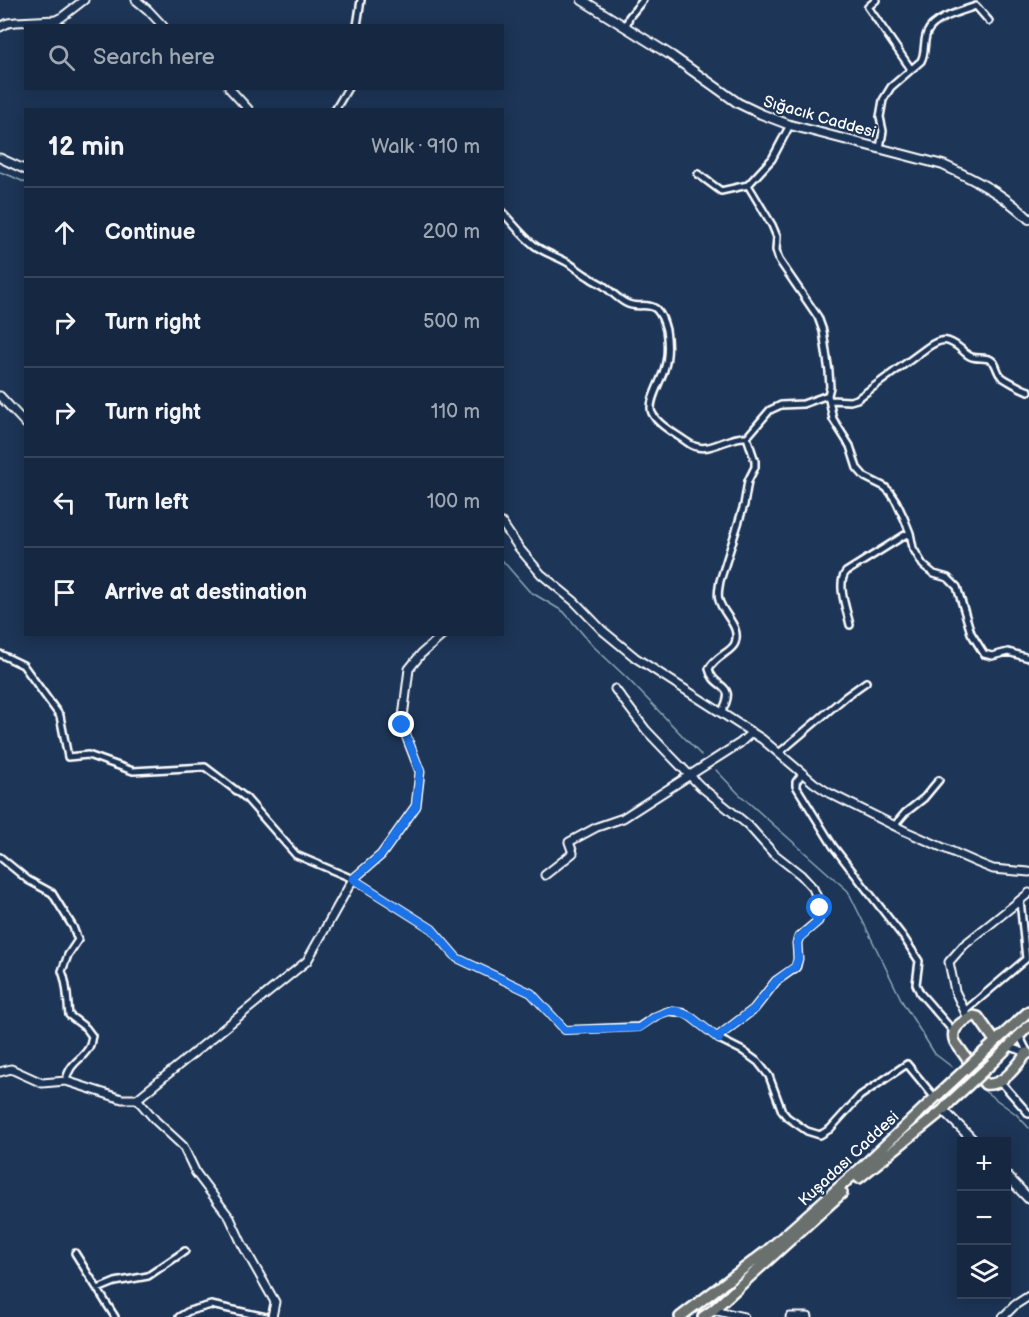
<!DOCTYPE html>
<html lang="en">
<head>
<meta charset="utf-8">
<style>
  body { margin:0; font-family:"Balsamiq Sans",sans-serif; background:#1f3048; color:#f1f3f6 }
  .controls { position:absolute; right:18px; bottom:18px; display:grid; overflow:hidden; border-radius:0px; box-shadow:0 3px 15px #0003 }
  .controls button { width:54px; height:54px; display:grid; place-items:center; padding:0; border:0; border-bottom:2px solid #35445a; background:#162841; color:#f1f3f6; font:30px sans-serif }
  .stop { position:absolute; width:18px; height:18px; margin:-14px; border:4px solid #1a73e8; border-radius:50%; background:#fff }
  .stop.end { background:#1a73e8; border-color:#fff; box-shadow:0 2px 6px #0008 }
  .list { margin:0; padding:0; list-style:none }
  h2 { display:flex; justify-content:space-between; align-items:center; height:78px; margin:0; padding:0 24px; font-size:26px }
  h2 small { font-size:20px; font-weight:400; color:#9ea6b1 }
  .list li { display:grid; grid-template-columns:39px 1fr auto; gap:18px; align-items:center; box-sizing:border-box; height:90px; padding:0 24px; border-top:2px solid #35445a }
  .list b { display:block; font-size:22px; white-space:nowrap }
  .list em { font-size:20px; font-style:normal; color:#9ea6b1 }
  .icon { flex:none; width:33px; height:33px; fill:none; stroke:currentColor; stroke-width:2; stroke-linecap:round; stroke-linejoin:round }
  .map { position:relative; flex:none; width:1029px; height:1317px; overflow:hidden }
  .search { position:absolute; background:#162841; box-shadow:0 3px 15px #0003; left:24px; top:24px; width:480px; height:66px; display:flex; align-items:center; gap:15px; box-sizing:border-box; padding:0 21px; border-radius:0px; color:#9ea6b1; font-size:22px }
  .panel { position:absolute; background:#162841; box-shadow:0 3px 15px #0003; left:24px; top:108px; width:480px; height:528px; border-radius:0px }
  .map>svg:first-child { display:block }
  .lines { fill:none; stroke-linecap:round; stroke-linejoin:round }
  .stream { stroke:#8fa9b8; stroke-width:1.5 }
  .minor-casing { stroke:#fff; stroke-width:10 }
  .tertiary-casing { stroke:#fff; stroke-width:11 }
  .secondary-casing { stroke:#fff; stroke-width:12 }
  .primary-casing { stroke:#fff; stroke-width:14 }
  .minor { stroke:#1d3557; stroke-width:5 }
  .tertiary { stroke:#1d3557; stroke-width:7 }
  .secondary { stroke:#1d3557; stroke-width:8 }
  .primary { stroke:#6a706d; stroke-width:9 }
  .primary-bridge-casing { stroke:#fff; stroke-width:14; stroke-linecap:butt }
  .primary-bridge { stroke:#6a706d; stroke-width:9 }
  .route { stroke:#1a73e8; stroke-width:8 }
  .labels { text-anchor:middle; stroke-width:4.5; stroke-linejoin:round; paint-order:stroke }
  .street-label { font-size:16px; fill:#fff; stroke:#1d3557 }
</style>
</head>
<body>
<div class="map">
<svg width="1029" height="1317" viewBox="0 0 1029 1317">
  <rect width="100%" height="100%" fill="#1d3557"/>
  <filter id="ink" filterUnits="userSpaceOnUse"><feTurbulence type="fractalNoise" baseFrequency=".0167" numOctaves="2"/><feDisplacementMap in="SourceGraphic" scale="12" xChannelSelector="R" yChannelSelector="G"/><feConvolveMatrix kernelMatrix="1 2 1 2 8 2 1 2 1" color-interpolation-filters="sRGB"/></filter>
  <g filter="url(#ink)">
    <g class="lines">
      <path class="stream" d="M 0,172 L 11,176 L 26,183
        M 502,560 L 529,591 L 564,612 L 593,646 L 627,678 L 701,755
        M 716,770 L 738,793 L 848,891 L 903,1003 L 935,1054 L 952,1067
        M 976,1085 L 1016,1114 L 1029,1128"/>
      <g class="minor-casing">
        <path id="minor" d="M 876,0 L 868,7 L 911,69
          M 357,26 L 361,0
          M 626,27 L 629,17 L 643,0
          M 335,110 L 348,88
          M 880,148 L 883,131 L 880,117 L 883,100 L 891,87 L 921,61 C 926,52 923,42 927,33 C 933,18 962,11 976,6 L 989,21
          M 698,174 L 721,191 L 748,185 L 772,159 L 790,125
          M 748,185 L 772,225 L 777,237 L 776,250 L 779,260 L 818,317 L 823,331 L 829,372 L 830,387 L 828,395 L 833,419 L 850,446 L 857,468 L 865,477 L 885,487 L 890,492 L 896,501 L 904,518 L 910,533 L 913,548 L 923,565 L 934,574 L 948,578 L 957,587 L 971,633 L 984,654 L 992,656 L 1008,652 L 1029,658
          M 502,212 C 512,222 522,236 534,245 C 544,253 559,257 570,264 C 576,268 582,273 589,277 C 594,281 600,283 604,286 C 612,292 618,299 626,303 C 636,309 647,302 656,309 C 662,315 664,322 666,330 C 668,342 668,358 664,370 C 661,381 647,403 652,413 C 658,425 676,434 687,442 C 707,458 726,435 747,437 L 770,410 L 781,405 L 803,404 L 828,395
          M 830,400 L 850,401 L 857,399 L 928,347 C 941,338 948,338 961,349 C 964,352 968,356 972,357 C 978,359 986,357 991,360 C 997,363 996,371 1001,376 C 1004,379 1024,390 1029,391
          M 850,625 C 847,611 836,583 846,572 L 905,535 L 910,533
          M 0,654 L 23,665 L 60,716 L 68,757 L 88,755 L 133,771 L 205,767 L 246,798 L 296,855 L 353,879 L 432,929 L 457,958 L 531,993 L 565,1030 L 639,1027 L 656,1016 L 663,1013 L 669,1011 L 684,1013 L 691,1017 L 719,1039 L 743,1051 L 758,1062 L 769,1076 L 782,1111 L 787,1117 L 807,1131 L 820,1135 L 830,1129 L 860,1096 L 907,1064 L 935,1098
          M 721,713 C 739,681 714,691 709,669 C 715,656 732,652 735,643 C 741,626 723,615 719,600 C 717,594 719,588 720,581 L 744,505 L 748,481 L 755,467 L 755,461 L 747,437
          M 779,753 L 845,697 L 866,682
          M 802,774 L 796,782 L 796,786 L 833,846 L 904,938 L 919,961 L 916,984 L 920,993 L 953,1031
          M 894,826 L 905,813 L 924,798 L 939,780
          M 0,857 L 28,880 L 52,893 L 73,927 L 78,940 L 68,955 L 62,971 C 68,985 67,1000 69,1015 L 86,1028 L 92,1036 C 91,1039 91,1042 90,1045 C 85,1059 69,1061 66,1081
          M 965,1011 L 1026,959 L 1020,900
          M 1019,1035 L 1029,1055
          M 1010,1047 L 1027,1053
          M 1000,1081 L 1029,1114
          M 75,1253 L 115,1317
          M 98,1289 L 115,1282 L 148,1276 L 185,1251
          M 179,1317 L 189,1311 L 211,1305 L 266,1317"/>
      </g>
      <g class="tertiary-casing">
        <path id="tertiary" d="M 136,0 L 148,10 L 163,26
          M 0,27 L 8,23 L 16,22 L 56,20 L 62,17 L 84,0
          M 229,88 L 249,110
          M 0,158 L 26,170
          M 0,396 L 26,424
          M 502,523 L 519,548 L 541,574 L 575,602 L 602,630 L 636,658 L 762,739 L 814,783 L 829,793 L 905,831 L 978,863 L 993,869 L 1029,872
          M 615,689 L 646,730 L 666,751 L 700,786 L 748,825 L 773,853 L 801,875 L 813,888 L 819,902 L 820,915 L 818,921 L 799,937 L 797,943 L 798,959 L 796,967 L 776,981 L 754,1009 L 720,1035 L 719,1039
          M 545,875 L 573,853 L 569,842 L 597,827 L 623,818 L 740,743 L 752,732
          M 968,1018 L 955,991 L 949,962 L 964,945 L 1029,893
          M 0,1072 L 11,1069 L 42,1083 L 66,1081 L 122,1099 L 137,1099 L 307,961 L 353,879 L 381,855 L 416,806 L 420,772 L 402,725 L 409,669 L 421,654 L 444,634
          M 137,1099 L 156,1121 L 183,1146 L 196,1173 L 230,1218 L 242,1244 L 275,1302 L 272,1317
          M 713,1310 L 744,1317
          M 790,1317 L 808,1317
          M 1003,1317 L 1015,1305 L 1029,1296"/>
      </g>
      <g class="secondary-casing">
        <path id="secondary" d="M 582,0 L 672,56 L 738,103 L 761,114 L 790,125 L 943,165 C 974,179 1005,195 1029,219
          M 943,1110 L 975,1142
          M 1006,1175 L 1029,1199"/>
      </g>
      <g class="primary-casing">
        <path id="primary" d="M 995,1041 L 978,1017 L 974,1016 C 963,1021 949,1028 955,1042 L 985,1084 C 1003,1087 1017,1065 1027,1053
          M 982,1054 L 1029,1011
          M 992,1063 C 1005,1051 1016,1038 1029,1026
          M 859,1178 L 943,1110 L 950,1102
          M 680,1317 L 768,1250 L 861,1168 L 940,1093
          M 703,1317 L 713,1310 L 842,1193"/>
      </g>
      <use href="#minor" class="minor"/>
      <use href="#tertiary" class="tertiary"/>
      <use href="#secondary" class="secondary"/>
      <use href="#primary" class="primary"/>
      <g class="primary-bridge-casing">
        <path id="primary-bridge" d="M 940,1093 L 982,1054
          M 950,1102 L 992,1063"/>
      </g>
      <use href="#primary-bridge" class="primary-bridge"/>
    </g>
  </g>
  <g class="lines" filter="url(#ink)">
    <path class="route" d="M 402,725 L 420,771 L 416,806 L 381,855 L 353,879 L 432,929 L 457,958 L 531,993 L 565,1030 L 639,1028 L 656,1016 L 669,1011 L 677,1011 L 691,1017 L 719,1039 L 720,1035 L 754,1009 L 776,981 L 795,967 L 798,959 L 797,943 L 799,938 L 818,921 L 820,915 L 820,908"/>
  </g>
  <g class="labels">
    <g class="street-label">
      <text transform="translate(820 116) rotate(16)" y="6">Sığacık Caddesi</text>
      <text transform="translate(848 1158) rotate(-43)" y="6">Kuşadası Caddesi</text>
    </g>
  </g>
</svg>
<div class="controls">
<button>+</button>
<button>−</button>
<button><svg class="icon" aria-label="layers" viewBox="0 0 24 24"><path d="M12 4l9 5-9 5-9-5zM3 14l9 5 9-5"/></svg></button>
</div>
<div class="stop" style="left:820px;top:908px"></div>
<div class="stop end" style="left:402px;top:725px"></div>
<div class="search"><svg class="icon" aria-label="search" viewBox="0 0 24 24"><circle cx="10" cy="10" r="6"/><path d="M15 15l6 6"/></svg>Search here</div>
<section class="panel">
<h2>12 min<small>Walk · 910 m</small></h2>
<ul class="list">
<li><svg class="icon" aria-label="ahead" viewBox="0 0 24 24"><path d="M12 20V5M6 11l6-6 6 6"/></svg><div><b>Continue</b></div><em>200 m</em></li>
<li><svg class="icon" aria-label="right" viewBox="0 0 24 24"><path d="M7 20v-9h11M14 6l5 5-5 5"/></svg><div><b>Turn right</b></div><em>500 m</em></li>
<li><svg class="icon" aria-label="right" viewBox="0 0 24 24"><path d="M7 20v-9h11M14 6l5 5-5 5"/></svg><div><b>Turn right</b></div><em>110 m</em></li>
<li><svg class="icon" aria-label="left" viewBox="0 0 24 24"><path d="M17 20v-9H6M10 6l-5 5 5 5"/></svg><div><b>Turn left</b></div><em>100 m</em></li>
<li><svg class="icon" aria-label="arrive" viewBox="0 0 24 24"><path d="M6 21V4h12l-3 4 3 4H6"/></svg><div><b>Arrive at destination</b></div></li>
</ul>
</section>
</div>
</body>
</html>
